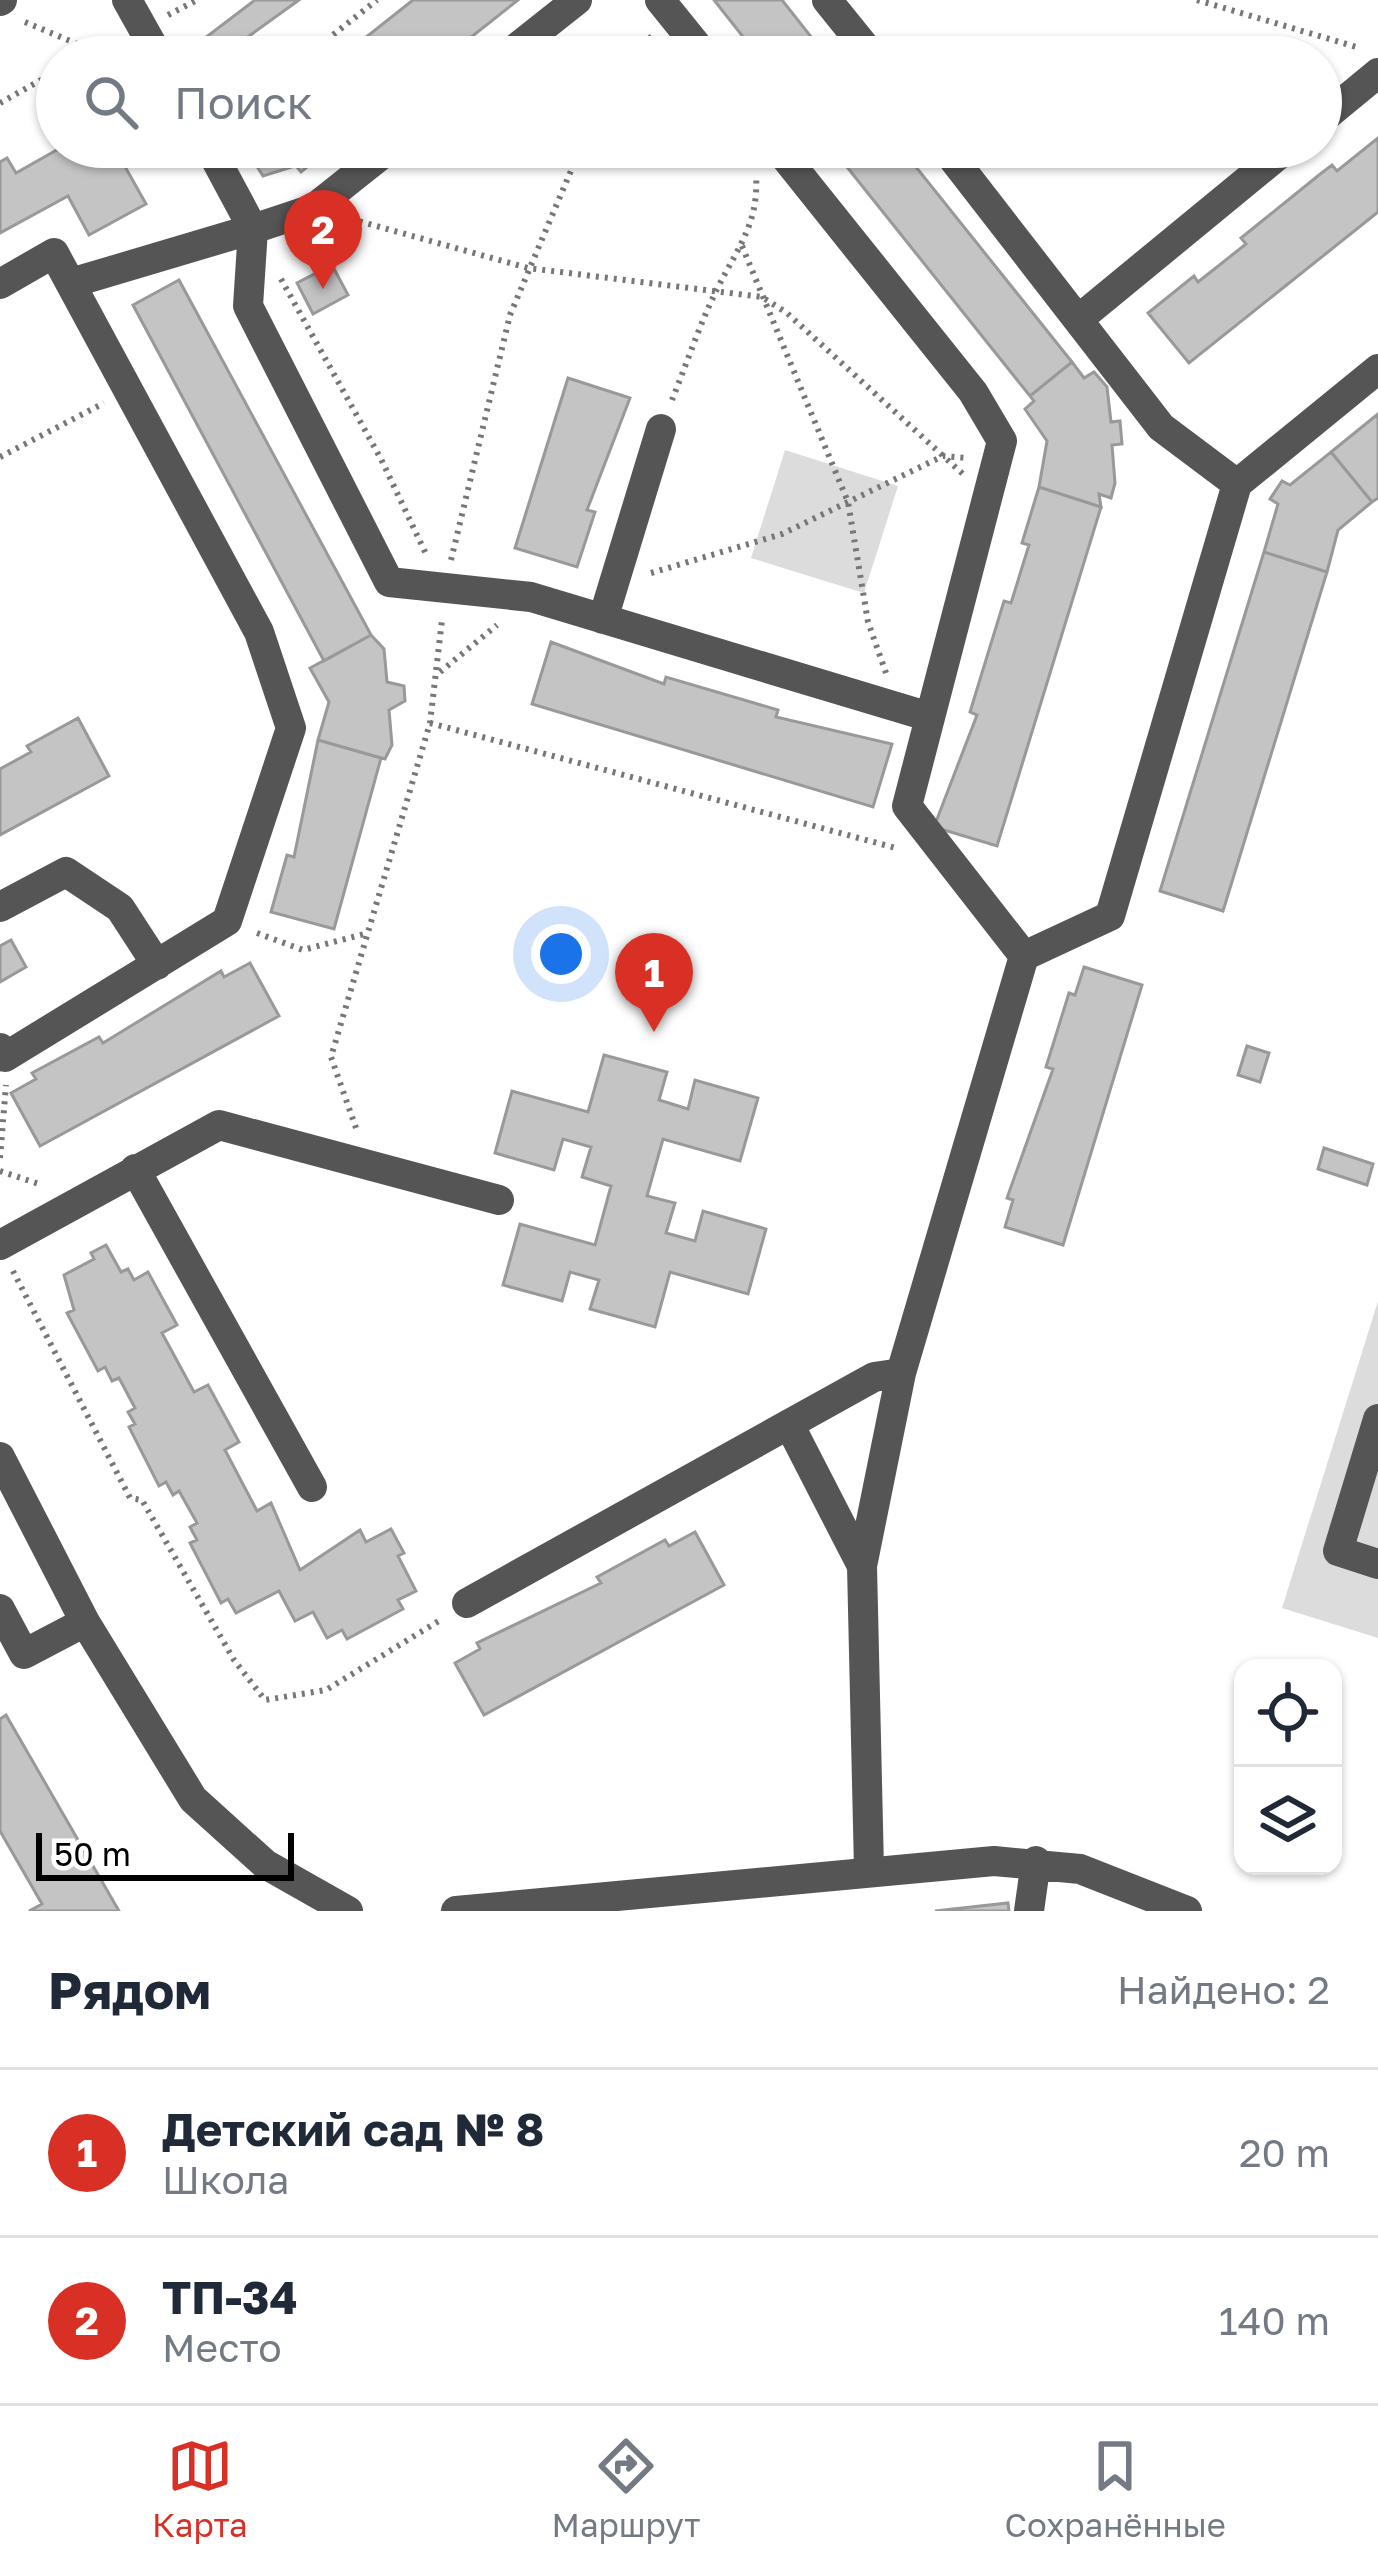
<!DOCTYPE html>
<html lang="ru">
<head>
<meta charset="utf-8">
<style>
  body { margin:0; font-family:"Golos Text",sans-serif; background:#f2f2f3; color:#1f2937 }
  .controls { position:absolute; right:36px; bottom:36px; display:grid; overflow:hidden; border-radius:24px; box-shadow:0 3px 9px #0004 }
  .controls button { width:108px; height:108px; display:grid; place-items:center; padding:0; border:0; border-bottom:3px solid #e0e1e3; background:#fff; color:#1f2937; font:60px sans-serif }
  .scale { position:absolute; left:36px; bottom:30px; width:258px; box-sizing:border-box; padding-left:12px; border:6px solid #000; border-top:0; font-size:33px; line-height:42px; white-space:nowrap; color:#000; -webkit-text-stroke:9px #fff; paint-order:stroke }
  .you { position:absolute; left:561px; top:954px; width:42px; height:42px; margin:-30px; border:9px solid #fff; border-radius:50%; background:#1a73e8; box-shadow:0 0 0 18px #1a73e833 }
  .badge { display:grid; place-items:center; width:78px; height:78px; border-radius:50%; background:#d93025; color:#fff; font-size:39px; font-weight:700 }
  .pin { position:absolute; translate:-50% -99px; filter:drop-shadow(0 3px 6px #0008) }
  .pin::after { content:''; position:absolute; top:63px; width:42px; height:36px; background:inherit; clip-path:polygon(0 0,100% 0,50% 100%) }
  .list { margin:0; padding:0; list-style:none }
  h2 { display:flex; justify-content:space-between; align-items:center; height:156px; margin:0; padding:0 48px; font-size:51px }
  h2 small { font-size:39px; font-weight:400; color:#747a83 }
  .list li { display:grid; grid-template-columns:78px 1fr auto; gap:36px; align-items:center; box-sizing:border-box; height:168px; padding:0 48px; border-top:3px solid #e0e1e3 }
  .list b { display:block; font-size:45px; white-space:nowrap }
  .list p { margin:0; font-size:39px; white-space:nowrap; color:#747a83 }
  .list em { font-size:39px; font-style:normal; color:#747a83 }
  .icon { flex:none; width:66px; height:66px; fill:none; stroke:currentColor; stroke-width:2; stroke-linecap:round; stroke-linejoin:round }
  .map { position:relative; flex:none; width:1378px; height:1911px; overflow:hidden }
  .search { position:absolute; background:#fff; box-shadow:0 3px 9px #0004; left:36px; right:36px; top:36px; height:132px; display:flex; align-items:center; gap:30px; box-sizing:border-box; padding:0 42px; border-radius:66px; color:#747a83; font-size:45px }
  .sheet { height:492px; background:#fff }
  nav { display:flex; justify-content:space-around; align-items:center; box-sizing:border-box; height:168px; border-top:3px solid #e0e1e3; background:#fff; font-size:33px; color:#747a83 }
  nav a { display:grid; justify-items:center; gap:6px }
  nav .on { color:#d93025 }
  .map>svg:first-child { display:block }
  .green { fill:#dcdcdc }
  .building { fill:#c4c4c4; stroke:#999; stroke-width:3 }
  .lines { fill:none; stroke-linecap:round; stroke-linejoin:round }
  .path { stroke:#777; stroke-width:6; stroke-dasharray:3 6; stroke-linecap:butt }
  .minor { stroke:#555; stroke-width:30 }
</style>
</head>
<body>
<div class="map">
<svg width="1378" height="1911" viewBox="0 0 1378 1911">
  <rect width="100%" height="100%" fill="#fff"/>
  <path class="green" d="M 785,450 L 898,486 L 864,593 L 751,558 Z
    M 1378,1301 L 1378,1638 L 1282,1608 Z"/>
  <path class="building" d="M 255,0 L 299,0 L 220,57 L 205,38 Z
    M 413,0 L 518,0 L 446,57 L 341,57 Z
    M 714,0 L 782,0 L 827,57 L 759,57 Z
    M 1378,138 L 1378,212 L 1189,363 L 1148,313 L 1194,276 L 1198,282 L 1246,244 L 1241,238 L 1319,175 L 1332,165 L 1337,171 Z
    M 62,147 L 114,147 L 146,204 L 89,235 L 68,196 L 0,233 L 0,162 L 7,158 L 16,173 Z
    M 255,147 L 280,147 L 295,166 L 263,176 L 248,152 Z
    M 280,147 L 332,147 L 301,172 Z
    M 831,147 L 900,147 L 1072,362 L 1030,396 Z
    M 332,265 L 348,295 L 313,314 L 297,283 Z
    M 179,280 L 371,635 L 324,661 L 133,305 Z
    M 1072,362 L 1084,378 L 1094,372 L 1107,387 L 1111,422 L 1120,421 L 1122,444 L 1112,445 L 1115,483 L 1111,498 L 1099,494 L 1101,507 L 1039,487 L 1047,441 L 1025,409 L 1034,401 L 1030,396 Z
    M 568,378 L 630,398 L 587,510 L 595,512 L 577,567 L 515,548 Z
    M 1378,414 L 1378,498 L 1372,502 L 1331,452 Z
    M 1331,452 L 1372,502 L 1338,530 L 1327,572 L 1264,552 L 1278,504 L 1270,499 L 1282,481 L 1290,485 Z
    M 1039,487 L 1101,507 L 997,846 L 934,827 L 977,715 L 970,712 L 1004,601 L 1011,603 L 1029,545 L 1022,543 Z
    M 1264,552 L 1327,572 L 1223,911 L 1160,891 Z
    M 371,635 L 384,649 L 387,682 L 404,686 L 405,701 L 389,710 L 392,745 L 385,759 L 318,740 L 329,702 L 310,668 Z
    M 551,642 L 664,684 L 666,677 L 778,710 L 776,717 L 892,744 L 873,807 L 532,704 Z
    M 78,718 L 109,776 L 0,835 L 0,769 L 31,752 L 27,746 Z
    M 318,740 L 381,758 L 334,929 L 271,912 L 287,855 L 294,857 Z
    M 11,940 L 26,967 L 0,982 L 0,946 Z
    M 250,963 L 279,1016 L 40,1146 L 11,1093 L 36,1079 L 32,1073 L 99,1037 L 103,1043 L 221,971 L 224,977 Z
    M 1084,967 L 1142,985 L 1063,1245 L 1005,1227 L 1013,1200 L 1007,1198 L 1053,1069 L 1046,1067 L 1069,993 L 1075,995 Z
    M 1247,1046 L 1269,1053 L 1260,1082 L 1238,1075 Z
    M 604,1055 L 667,1072 L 659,1100 L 688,1109 L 695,1080 L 758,1098 L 740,1161 L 663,1139 L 647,1196 L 675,1203 L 666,1233 L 695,1241 L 703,1211 L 766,1229 L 748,1294 L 670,1272 L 655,1327 L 590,1309 L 599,1280 L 570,1272 L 562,1301 L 503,1285 L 520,1224 L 595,1245 L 611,1186 L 582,1177 L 591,1147 L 563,1139 L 554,1170 L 495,1153 L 512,1091 L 588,1112 Z
    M 1324,1148 L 1373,1164 L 1367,1185 L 1318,1169 Z
    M 106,1245 L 121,1272 L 128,1269 L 134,1280 L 148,1272 L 177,1325 L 162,1333 L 194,1392 L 208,1385 L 239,1442 L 225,1450 L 257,1511 L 271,1503 L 300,1570 L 360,1530 L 366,1542 L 391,1529 L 404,1553 L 398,1556 L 416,1591 L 398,1600 L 403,1609 L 347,1639 L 342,1630 L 327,1638 L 313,1612 L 295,1621 L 279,1591 L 236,1613 L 228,1599 L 221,1603 L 190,1543 L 197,1540 L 190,1527 L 197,1523 L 179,1491 L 173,1495 L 166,1482 L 159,1486 L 129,1427 L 135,1424 L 128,1412 L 135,1408 L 119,1378 L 112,1381 L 105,1367 L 98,1371 L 67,1313 L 74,1310 L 64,1275 L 94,1259 L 91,1253 Z
    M 695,1532 L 724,1585 L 484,1715 L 455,1663 L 480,1649 L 477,1643 L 601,1583 L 597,1577 L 665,1540 L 669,1546 Z
    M 6,1715 L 119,1911 L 29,1911 L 42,1904 L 0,1831 L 0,1719 Z
    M 1008,1903 L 1009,1911 L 935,1911 Z"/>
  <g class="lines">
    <path class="path" d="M 1197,0 L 1360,48
      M 168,15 L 197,0
      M 25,22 L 94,51
      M 83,57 L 113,42
      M 305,57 L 377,0
      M 630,57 L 653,35
      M 0,103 L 57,71
      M 351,219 L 528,268 L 762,297 L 787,313 L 964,475
      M 742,246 L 848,502 L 868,622 L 886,673
      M 281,279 L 381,459 L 426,554
      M 672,400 C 687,363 700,323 718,287 C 739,246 759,222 756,175
      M 0,457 L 104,403
      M 451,560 L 510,315 L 581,147
      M 651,573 L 782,534 L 943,456 L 968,458
      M 440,672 L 497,625
      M 430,723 L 896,848
      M 257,933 L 303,950 L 368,933
      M 356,1128 L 331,1057 L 430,723 L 442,620
      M 0,1158 L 6,1085
      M 0,1171 L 42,1185
      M 13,1271 L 130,1498 L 142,1500 L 234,1660 L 265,1700 L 326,1690 L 442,1619"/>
    <path class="minor" d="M 127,0 L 159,57
      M 660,0 L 706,57
      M 827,0 L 873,57
      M 0,1 L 2,0
      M 505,57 L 577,0
      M 1321,120 L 1378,73
      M 209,147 L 253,229 L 313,209 L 391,147
      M 777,147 L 973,392 L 1002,441 L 907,806 L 1024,956
      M 944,147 L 1161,427 L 1237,484
      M 71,283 L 253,229 L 248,306 L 389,582 L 531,597 L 930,717
      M 0,284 L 54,253 L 259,632 L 291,728 L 227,921 L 5,1057 L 0,1048
      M 1080,318 L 1288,147
      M 603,619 L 661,429
      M 0,907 L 66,872 L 120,908 L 157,965
      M 135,1169 L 312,1487
      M 0,1245 L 219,1125 L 499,1200
      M 1378,1419 L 1338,1551 L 1378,1564
      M 789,1424 L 862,1566
      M 0,1457 L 85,1622 L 193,1799 L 265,1864 L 348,1911
      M 467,1603 L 874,1377 L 901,1373
      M 0,1609 L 24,1654 L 85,1622
      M 869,1869 L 862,1566 L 901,1373 L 1024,956 L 1110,916 L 1237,484 L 1378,369
      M 456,1911 L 994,1861 L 1080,1869 L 1187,1911
      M 1029,1911 L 1036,1861"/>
  </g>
</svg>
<div class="controls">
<button><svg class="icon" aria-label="locate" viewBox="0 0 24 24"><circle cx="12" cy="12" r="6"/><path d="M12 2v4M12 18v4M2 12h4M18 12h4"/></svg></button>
<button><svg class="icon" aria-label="layers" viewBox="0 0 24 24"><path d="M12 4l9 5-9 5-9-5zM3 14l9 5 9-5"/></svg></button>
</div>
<div class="scale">50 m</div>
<div class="you"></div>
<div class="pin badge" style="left:654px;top:1032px">1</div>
<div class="pin badge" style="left:323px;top:289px">2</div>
<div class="search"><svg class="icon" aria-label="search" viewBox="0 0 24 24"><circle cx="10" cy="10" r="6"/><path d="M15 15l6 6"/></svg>Поиск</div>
</div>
<section class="sheet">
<h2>Рядом<small>Найдено: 2</small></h2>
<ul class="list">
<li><span class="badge">1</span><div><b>Детский сад № 8</b><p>Школа</p></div><em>20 m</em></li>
<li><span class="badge">2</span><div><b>ТП-34</b><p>Место</p></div><em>140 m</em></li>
</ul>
</section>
<nav>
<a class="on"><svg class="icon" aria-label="map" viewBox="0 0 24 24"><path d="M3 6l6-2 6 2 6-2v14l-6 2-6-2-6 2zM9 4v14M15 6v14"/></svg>Карта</a>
<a><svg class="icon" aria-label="directions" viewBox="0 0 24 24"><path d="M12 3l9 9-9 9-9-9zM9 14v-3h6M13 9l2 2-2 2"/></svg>Маршрут</a>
<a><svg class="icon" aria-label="saved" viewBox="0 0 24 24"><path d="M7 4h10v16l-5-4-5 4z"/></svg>Сохранённые</a>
</nav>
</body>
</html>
